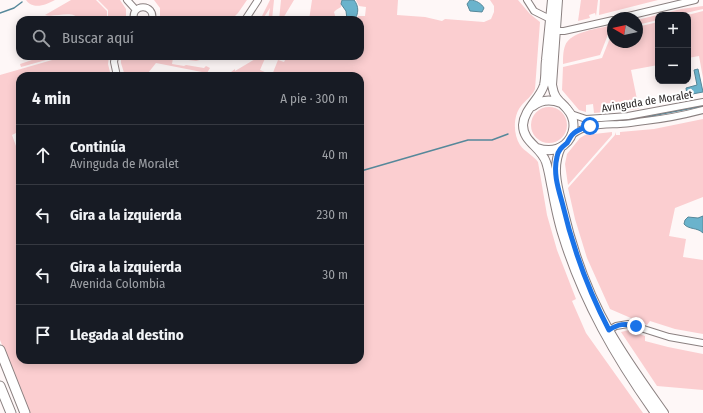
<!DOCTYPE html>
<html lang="es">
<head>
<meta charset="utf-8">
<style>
  body { margin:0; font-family:"Fira Sans Condensed",sans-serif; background:#242831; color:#f1f3f6 }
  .controls { position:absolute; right:12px; top:12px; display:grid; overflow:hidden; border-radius:8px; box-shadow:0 2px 10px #0003 }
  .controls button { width:36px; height:36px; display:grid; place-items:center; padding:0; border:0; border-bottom:1px solid #363941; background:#171b24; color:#f1f3f6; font:20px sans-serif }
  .compass { position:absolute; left:607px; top:12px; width:36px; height:36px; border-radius:50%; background:#171b24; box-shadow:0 2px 10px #0003; rotate:279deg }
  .stop { position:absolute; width:12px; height:12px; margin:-9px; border:3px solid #1a73e8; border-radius:50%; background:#fff }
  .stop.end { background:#1a73e8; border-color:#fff; box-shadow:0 1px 4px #0008 }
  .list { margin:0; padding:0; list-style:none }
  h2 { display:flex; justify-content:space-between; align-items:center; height:52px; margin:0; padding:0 16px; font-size:17px }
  h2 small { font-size:13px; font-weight:400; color:#9ea1a6 }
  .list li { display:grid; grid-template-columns:26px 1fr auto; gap:12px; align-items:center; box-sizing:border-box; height:60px; padding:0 16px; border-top:1px solid #363941 }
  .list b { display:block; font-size:15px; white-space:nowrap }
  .list p { margin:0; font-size:13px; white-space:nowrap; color:#9ea1a6 }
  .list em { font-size:13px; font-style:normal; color:#9ea1a6 }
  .icon { flex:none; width:22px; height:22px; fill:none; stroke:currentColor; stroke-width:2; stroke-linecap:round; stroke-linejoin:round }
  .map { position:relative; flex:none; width:703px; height:413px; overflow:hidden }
  .search { position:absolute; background:#171b24; box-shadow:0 2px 10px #0003; left:16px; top:16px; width:348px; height:44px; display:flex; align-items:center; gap:10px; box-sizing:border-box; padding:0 14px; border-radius:12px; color:#9ea1a6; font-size:15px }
  .panel { position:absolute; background:#171b24; box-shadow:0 2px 10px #0003; left:16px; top:72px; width:348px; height:292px; border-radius:12px }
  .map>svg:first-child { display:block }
  .green { fill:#fbced0 }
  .water { fill:#6ab3cc; stroke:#56889a }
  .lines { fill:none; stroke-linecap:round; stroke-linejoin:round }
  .stream { stroke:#56889a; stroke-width:1.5 }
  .minor-casing { stroke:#8a8080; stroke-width:8 }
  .major-casing { stroke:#8a8080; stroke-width:10 }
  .highway-casing { stroke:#8a8080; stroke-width:11 }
  .minor { stroke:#fff; stroke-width:6 }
  .major { stroke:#fff; stroke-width:8 }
  .highway { stroke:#fff; stroke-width:9 }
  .route { stroke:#1a73e8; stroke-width:5 }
  .labels { text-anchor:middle; stroke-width:4; stroke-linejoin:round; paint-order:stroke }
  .street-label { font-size:11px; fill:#282424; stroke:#fff }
</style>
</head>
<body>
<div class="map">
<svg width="703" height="413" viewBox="0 0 703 413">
  <rect width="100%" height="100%" fill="#fef7f7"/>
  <path class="green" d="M 26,0 L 55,0 C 46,5 33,10 26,0 Z
    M 71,0 L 96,0 L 107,11 L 107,17 L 105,20 L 80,20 C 73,9 55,18 45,15 Z
    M 98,0 L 120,0 L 126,9 L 126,20 L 107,20 L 108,18 L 108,10 Z
    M 154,0 L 247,0 L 238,13 L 231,20 L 160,20 L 160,8 Z
    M 270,0 L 274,0 L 272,20 L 268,20 L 270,8 L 262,20 L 260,20 Z
    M 281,0 L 294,0 L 282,20 L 279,20 Z
    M 312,0 L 341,0 L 341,7 L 336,10 L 334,12 L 336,19 L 338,20 L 309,20 Z
    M 356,0 L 398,0 L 397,15 L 425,17 L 442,21 L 445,19 L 484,22 L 491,19 L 494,12 L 494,6 L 490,0 L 518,0 L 530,14 L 540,22 L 535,89 C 532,96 526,100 521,106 C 513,116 513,134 520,145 C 525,152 533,155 538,162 L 547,215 L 557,250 L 576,299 L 572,301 L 586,333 L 643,413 L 29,413 L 0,340 L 0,75 L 66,56 L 109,56 L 108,64 L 111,76 L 20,76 L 20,131 L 12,135 L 20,157 L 20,360 L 360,360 L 360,76 L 235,76 L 232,73 L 227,75 L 235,69 L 235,71 L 260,56 L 266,56 L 260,70 L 272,75 L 278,60 L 284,62 L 287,56 L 360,56 L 360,20 L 356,20 L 358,16 L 365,16 L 366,7 L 359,6 Z
    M 581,0 L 598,0 L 596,16 L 595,13 L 589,15 L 590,18 L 578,21 Z
    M 600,0 L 658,0 L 599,15 Z
    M 703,6 L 703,9 L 677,15 L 658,15 L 658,20 L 637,25 L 637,20 L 681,9 Z
    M 703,11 L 703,78 L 699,56 L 688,58 L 688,15 Z
    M 658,22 L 658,65 L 631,70 L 639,109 L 594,113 L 593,104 L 586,105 L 586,112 L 579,110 L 562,90 L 563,67 L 602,58 L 612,33 L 613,33 L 613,42 L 637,42 L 637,27 Z
    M 612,25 L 613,30 L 609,32 L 600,55 L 563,64 C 563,59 563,51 565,46 C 570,31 599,29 612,25 Z
    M 40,56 L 45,56 L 46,60 L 21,67 L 20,64 L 38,58 Z
    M 121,56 L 215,56 L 196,61 L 173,58 L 172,64 L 184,66 L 186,65 L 204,68 L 206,66 L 210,68 L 207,73 L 156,63 L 148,73 L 152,76 L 125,76 L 121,63 Z
    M531 125a18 18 0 1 1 36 0a18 18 0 1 1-36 0Z
    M 703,119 L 703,197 L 675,208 L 669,236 L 686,239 L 683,257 L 703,260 L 703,334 L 675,329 L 650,321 L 647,325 L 610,309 L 587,258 L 575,219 L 568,188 L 615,135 L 615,132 L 616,135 L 620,135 L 620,132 L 654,129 Z
    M 612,132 L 612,135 L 568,185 L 565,164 L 567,154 L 580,138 L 585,135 Z
    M 629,330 L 645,336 L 645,341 L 668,347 L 703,354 L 703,390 L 657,386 L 621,332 Z"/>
  <path class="water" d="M 342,0 L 354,0 C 359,6 359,14 354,20 L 347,19 L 346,11 L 341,4 Z
    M 470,0 C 476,0 482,4 484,8 L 482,12 L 470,11 L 467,4 Z
    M 698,69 L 703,92 L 687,95 L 686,88 L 697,85 L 694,70 Z
    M 703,216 L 703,233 C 697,227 689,230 684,224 L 685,220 L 688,217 L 698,218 Z"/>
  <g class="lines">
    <path class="stream" d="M 0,13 L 14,8 L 22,2
      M 609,122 L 646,117 L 703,106
      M 361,171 L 468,140 L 492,140 L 508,134"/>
    <g class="minor-casing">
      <path id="minor" d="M 127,0 L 136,10
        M 527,0 L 534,11 L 550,19
        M 620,18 L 695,0
        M 134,20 C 130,3 156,3 152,20
        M 245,20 L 258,0
        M 556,31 L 564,31 L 613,20
        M 115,56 L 114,62 L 117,76
        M 571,114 L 586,119 L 601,118 L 628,116 L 703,102
        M 572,135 C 586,124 603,125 620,124 C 628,124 636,122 645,121 C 664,119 684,115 703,110
        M 609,330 L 616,326 L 628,324 L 669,337 L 703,343"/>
    </g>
    <g class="major-casing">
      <path id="major" d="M 552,0 C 550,20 548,40 546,60 C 545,68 546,77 544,85 C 540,99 524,109 523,125 C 523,142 541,147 546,162 C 549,171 550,180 552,189 C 555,205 558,221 563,236 C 583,301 616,358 655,413
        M 533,106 C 542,99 551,99 561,103
        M 561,147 C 551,168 558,188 563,209 C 573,252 588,294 610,332 C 626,360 645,386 664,413
        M 537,148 C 546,151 555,152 564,145 C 575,136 577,120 567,109 C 563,104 557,100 555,95 C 553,92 553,88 552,85 L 558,0"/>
    </g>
    <g class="highway-casing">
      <path id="highway" d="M 0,350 L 25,413
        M 0,386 L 11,413"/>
    </g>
    <use href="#minor" class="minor"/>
    <use href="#major" class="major"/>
    <use href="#highway" class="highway"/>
  </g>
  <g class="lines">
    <path class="route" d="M 590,126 C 584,128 577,129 572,135 C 570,137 569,140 567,143 C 562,147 558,150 557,157 C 553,172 558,188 562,202 C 573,249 587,288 609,330 C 618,324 625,323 636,326"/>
  </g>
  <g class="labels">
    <g class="street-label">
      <text transform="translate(647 101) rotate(-9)" y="4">Avinguda de Moralet</text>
    </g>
  </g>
</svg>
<div class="controls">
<button>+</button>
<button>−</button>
</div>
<svg class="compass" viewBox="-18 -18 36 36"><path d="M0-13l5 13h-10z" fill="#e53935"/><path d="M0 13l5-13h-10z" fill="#9ea1a6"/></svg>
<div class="stop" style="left:590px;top:126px"></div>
<div class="stop end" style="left:636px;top:326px"></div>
<div class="search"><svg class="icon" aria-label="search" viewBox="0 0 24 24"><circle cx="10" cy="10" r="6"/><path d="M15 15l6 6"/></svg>Buscar aquí</div>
<section class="panel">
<h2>4 min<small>A pie · 300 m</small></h2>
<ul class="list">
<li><svg class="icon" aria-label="ahead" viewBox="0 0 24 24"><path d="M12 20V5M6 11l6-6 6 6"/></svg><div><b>Continúa</b><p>Avinguda de Moralet</p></div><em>40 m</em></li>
<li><svg class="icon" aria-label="left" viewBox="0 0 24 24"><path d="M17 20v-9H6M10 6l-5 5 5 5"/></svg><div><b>Gira a la izquierda</b></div><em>230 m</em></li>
<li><svg class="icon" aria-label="left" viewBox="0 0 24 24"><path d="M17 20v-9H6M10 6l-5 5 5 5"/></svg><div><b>Gira a la izquierda</b><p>Avenida Colombia</p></div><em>30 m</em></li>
<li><svg class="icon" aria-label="arrive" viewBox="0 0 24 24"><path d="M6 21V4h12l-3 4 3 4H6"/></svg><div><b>Llegada al destino</b></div></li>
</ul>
</section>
</div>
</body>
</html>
